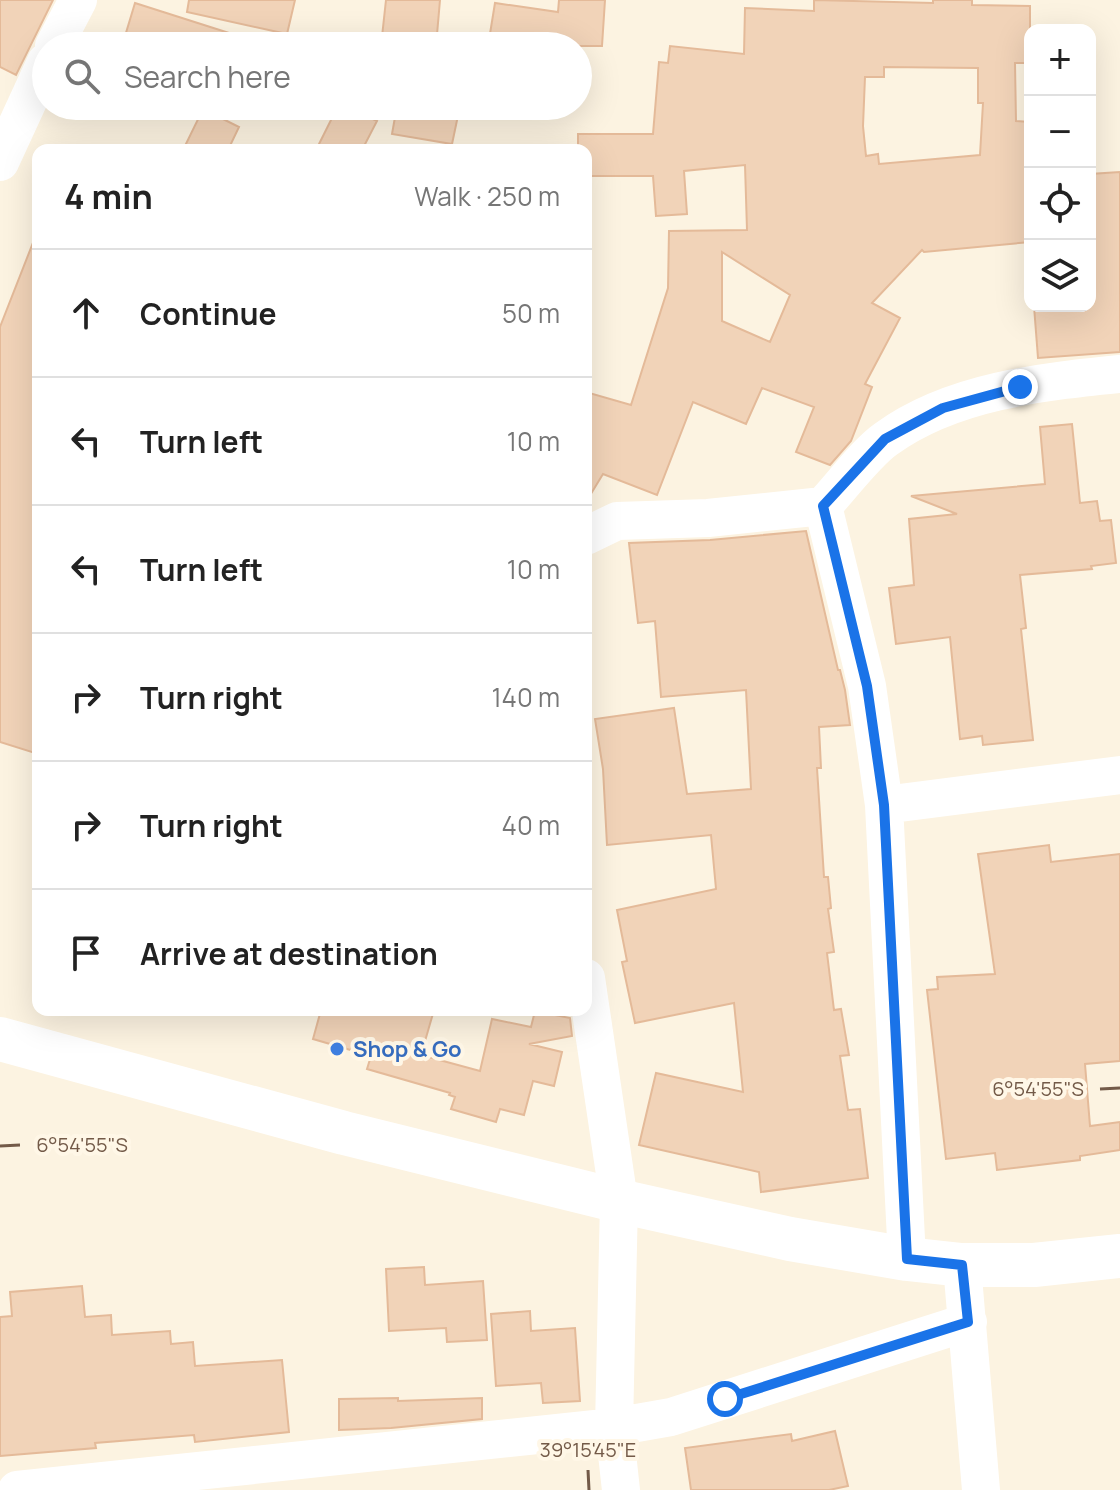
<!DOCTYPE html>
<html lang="en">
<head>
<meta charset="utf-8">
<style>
  body { margin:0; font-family:Manrope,sans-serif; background:#f6f6f6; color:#222 }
  .controls { position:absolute; right:24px; top:24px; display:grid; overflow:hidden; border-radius:16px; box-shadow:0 8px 32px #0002 }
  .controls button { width:72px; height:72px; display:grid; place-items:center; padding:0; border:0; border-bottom:2px solid #e0e0e0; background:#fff; color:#222; font:40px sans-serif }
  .stop { position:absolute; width:24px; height:24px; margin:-18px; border:6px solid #1a73e8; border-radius:50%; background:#fff }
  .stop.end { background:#1a73e8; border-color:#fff; box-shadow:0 2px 8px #0008 }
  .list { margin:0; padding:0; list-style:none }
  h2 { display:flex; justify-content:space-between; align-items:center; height:104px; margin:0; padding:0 32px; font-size:34px }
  h2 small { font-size:26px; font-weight:400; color:#767676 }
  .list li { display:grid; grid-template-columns:52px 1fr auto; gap:24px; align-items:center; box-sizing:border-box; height:128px; padding:0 32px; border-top:2px solid #e0e0e0 }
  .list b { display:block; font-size:30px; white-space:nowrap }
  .list em { font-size:26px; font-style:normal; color:#767676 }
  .icon { flex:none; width:44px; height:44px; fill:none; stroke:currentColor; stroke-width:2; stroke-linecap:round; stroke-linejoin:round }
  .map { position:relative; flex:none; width:1120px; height:1490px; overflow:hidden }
  .search { position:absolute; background:#fff; box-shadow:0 8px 32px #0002; left:32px; top:32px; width:560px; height:88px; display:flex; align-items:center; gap:20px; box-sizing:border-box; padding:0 28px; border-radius:44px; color:#767676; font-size:30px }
  .panel { position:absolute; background:#fff; box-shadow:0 8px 32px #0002; left:32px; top:144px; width:560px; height:872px; border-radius:16px }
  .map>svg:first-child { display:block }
  .building { fill:#f1d3b8; stroke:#e4ba99; stroke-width:2; fill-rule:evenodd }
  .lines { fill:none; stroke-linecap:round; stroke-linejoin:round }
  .street { stroke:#fff; stroke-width:38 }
  .secondary { stroke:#fff; stroke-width:44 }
  .route { stroke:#1a73e8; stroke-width:10 }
  .ticks { fill:none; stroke:#735a48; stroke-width:3 }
  .shop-dot { fill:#3f7fe0; stroke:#fff7e7; stroke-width:3 }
  .labels { text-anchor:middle; stroke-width:8; stroke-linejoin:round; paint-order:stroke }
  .shop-label { font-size:22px; font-weight:bold; fill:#366cbe; stroke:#fff7e7; text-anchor:start }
  .ticks-label { font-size:20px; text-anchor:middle; fill:#735a48; stroke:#fff7e7; stroke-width:8; stroke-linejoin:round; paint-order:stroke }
</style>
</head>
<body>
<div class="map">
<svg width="1120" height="1490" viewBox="0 0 1120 1490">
  <rect width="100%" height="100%" fill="#fcf3e1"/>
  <path class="building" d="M 0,0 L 53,0 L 16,75 L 0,67 Z
    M 189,0 L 295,0 L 287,34 L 187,12 Z
    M 386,0 L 440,0 L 436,46 L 381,46 Z
    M 559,0 L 605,0 L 602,46 L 488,46 L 495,3 L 558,12 Z
    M 814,0 L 933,3 L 933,0 L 972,0 L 972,5 L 1030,6 L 1030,63 L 1015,63 L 1016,121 L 1030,122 L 1028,169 L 1030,169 L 1030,242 L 924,252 L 922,250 L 872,303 L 900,318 L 865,384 L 872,387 L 851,441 L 830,465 L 796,452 L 814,407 L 762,388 L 746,424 L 693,402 L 657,495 L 603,474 L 586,502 L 586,392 L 631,405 L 668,288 L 669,231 L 747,230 L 745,165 L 684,171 L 687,214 L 656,216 L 653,176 L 586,176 L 586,150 L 578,150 L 578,134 L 653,134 L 659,62 L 668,63 L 670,46 L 744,54 L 745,8 L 814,11 ZM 884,67 L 978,68 L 978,103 L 983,103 L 980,155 L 879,164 L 878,154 L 866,156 L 863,126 L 865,77 L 884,77 ZM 722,252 L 790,295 L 770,342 L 722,321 Z
    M 135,3 L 251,40 L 250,46 L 122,46 Z
    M 338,106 L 346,106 L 377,121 L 362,150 L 316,150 Z
    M 397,106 L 460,106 L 452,144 L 392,134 Z
    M 203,109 L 239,127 L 228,150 L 183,150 Z
    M 1120,172 L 1120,352 L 1038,358 L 1034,306 L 1090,306 L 1090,174 Z
    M 36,235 L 38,235 L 38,754 L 0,742 L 0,327 Z
    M 1072,424 L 1080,503 L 1097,501 L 1100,521 L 1111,520 L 1116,563 L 1091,566 L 1092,569 L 1020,575 L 1026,628 L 1021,629 L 1033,740 L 983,745 L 982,736 L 960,739 L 950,637 L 896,644 L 889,588 L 914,585 L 909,519 L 957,514 L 911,496 L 1045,484 L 1040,427 Z
    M 806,531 L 838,670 L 840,670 L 845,690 L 850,725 L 819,727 L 821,768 L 817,768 L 824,877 L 828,877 L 831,908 L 828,909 L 834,952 L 827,953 L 834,1010 L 841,1009 L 849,1055 L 840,1056 L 848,1110 L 860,1109 L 868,1178 L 761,1192 L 759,1172 L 639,1145 L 656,1073 L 743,1092 L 734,1003 L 635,1023 L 622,962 L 627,961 L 617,910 L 716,889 L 711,835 L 607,845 L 603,769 L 595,719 L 674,708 L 687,794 L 751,789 L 746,690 L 661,697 L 655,621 L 638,623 L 629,543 L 710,540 Z
    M 1049,845 L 1051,862 L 1120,854 L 1120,1061 L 1085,1064 L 1090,1126 L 1120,1122 L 1120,1150 L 1080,1156 L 1080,1160 L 997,1170 L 995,1153 L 946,1159 L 927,990 L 938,989 L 937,977 L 995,974 L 978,854 Z
    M 321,1010 L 434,1010 L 421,1055 L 480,1071 L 492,1019 L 531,1027 L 535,1011 L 570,1018 L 572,1036 L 529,1044 L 562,1052 L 554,1086 L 533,1081 L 524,1115 L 500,1109 L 496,1122 L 451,1109 L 455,1097 L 449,1095 L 450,1093 L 367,1069 L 371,1056 L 313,1039 Z
    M 424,1267 L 425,1285 L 483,1281 L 487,1340 L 447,1342 L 446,1328 L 389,1331 L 386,1269 Z
    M 82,1286 L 85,1317 L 111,1315 L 112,1335 L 170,1331 L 171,1344 L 193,1342 L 195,1366 L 282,1360 L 289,1432 L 195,1442 L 194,1435 L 95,1443 L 96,1448 L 0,1456 L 0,1317 L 12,1316 L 10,1292 Z
    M 530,1311 L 531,1331 L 575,1328 L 580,1401 L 543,1403 L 541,1383 L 496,1386 L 491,1314 Z
    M 398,1398 L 398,1401 L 482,1398 L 482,1419 L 391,1428 L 339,1430 L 339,1399 Z
    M 835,1431 L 848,1486 L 829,1490 L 691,1490 L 685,1448 L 791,1434 L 792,1441 Z"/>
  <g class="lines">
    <path class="street" d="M 54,46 L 78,0
      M 0,162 L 46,62
      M 823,506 L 867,686 L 884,805 L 907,1259
      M 586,536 L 617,521 L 708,518 L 823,506 C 841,487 866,453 886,439 C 952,391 1041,382 1120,374
      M 884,805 L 1120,775
      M 586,978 L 619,1201 L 614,1427 L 621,1490
      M 962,1265 L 981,1490
      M 17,1490 L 614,1427 L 671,1417 L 968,1322"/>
    <path class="secondary" d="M 0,1039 L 344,1133 L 619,1201 L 790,1239 L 907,1259 L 962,1265 L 1034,1265 L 1120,1256"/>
  </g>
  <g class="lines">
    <path class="route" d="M 725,1399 L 968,1322 L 962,1265 L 907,1259 L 884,805 L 867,686 L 823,506 L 885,439 L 943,408 L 1020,387"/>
  </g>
  <path class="ticks" d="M 1100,1089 L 1120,1088M 0,1146 L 20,1145M 588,1470 L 589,1490"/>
  <circle class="shop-dot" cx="337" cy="1049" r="8"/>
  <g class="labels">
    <g class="shop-label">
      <text x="353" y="1057">Shop &amp; Go</text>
    </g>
  </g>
  <g class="ticks-label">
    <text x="1038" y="1096">6°54'55"S</text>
    <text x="82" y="1152">6°54'55"S</text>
    <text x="588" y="1457">39°15'45"E</text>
  </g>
</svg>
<div class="controls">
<button>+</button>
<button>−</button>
<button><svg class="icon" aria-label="locate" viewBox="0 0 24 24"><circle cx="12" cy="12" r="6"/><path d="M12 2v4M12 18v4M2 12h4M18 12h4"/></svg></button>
<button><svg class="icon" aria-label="layers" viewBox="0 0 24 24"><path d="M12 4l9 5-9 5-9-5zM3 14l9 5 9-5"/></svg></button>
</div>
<div class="stop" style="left:725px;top:1399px"></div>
<div class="stop end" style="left:1020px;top:387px"></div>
<div class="search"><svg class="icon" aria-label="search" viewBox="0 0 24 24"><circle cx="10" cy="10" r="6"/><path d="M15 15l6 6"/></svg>Search here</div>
<section class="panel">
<h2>4 min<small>Walk · 250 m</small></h2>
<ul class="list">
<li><svg class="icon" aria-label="ahead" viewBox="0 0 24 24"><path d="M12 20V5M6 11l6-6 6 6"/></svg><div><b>Continue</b></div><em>50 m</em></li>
<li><svg class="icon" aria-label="left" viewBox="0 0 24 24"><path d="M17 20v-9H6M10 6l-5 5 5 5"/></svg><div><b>Turn left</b></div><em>10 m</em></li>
<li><svg class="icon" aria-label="left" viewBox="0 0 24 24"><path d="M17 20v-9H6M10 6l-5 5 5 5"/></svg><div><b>Turn left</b></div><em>10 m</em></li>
<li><svg class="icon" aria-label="right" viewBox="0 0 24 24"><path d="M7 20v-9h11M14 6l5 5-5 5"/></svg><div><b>Turn right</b></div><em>140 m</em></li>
<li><svg class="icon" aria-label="right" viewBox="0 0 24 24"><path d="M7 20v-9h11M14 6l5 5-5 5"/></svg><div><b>Turn right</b></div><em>40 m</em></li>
<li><svg class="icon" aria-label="arrive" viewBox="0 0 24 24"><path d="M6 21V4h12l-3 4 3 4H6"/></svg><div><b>Arrive at destination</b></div></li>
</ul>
</section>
</div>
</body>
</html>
